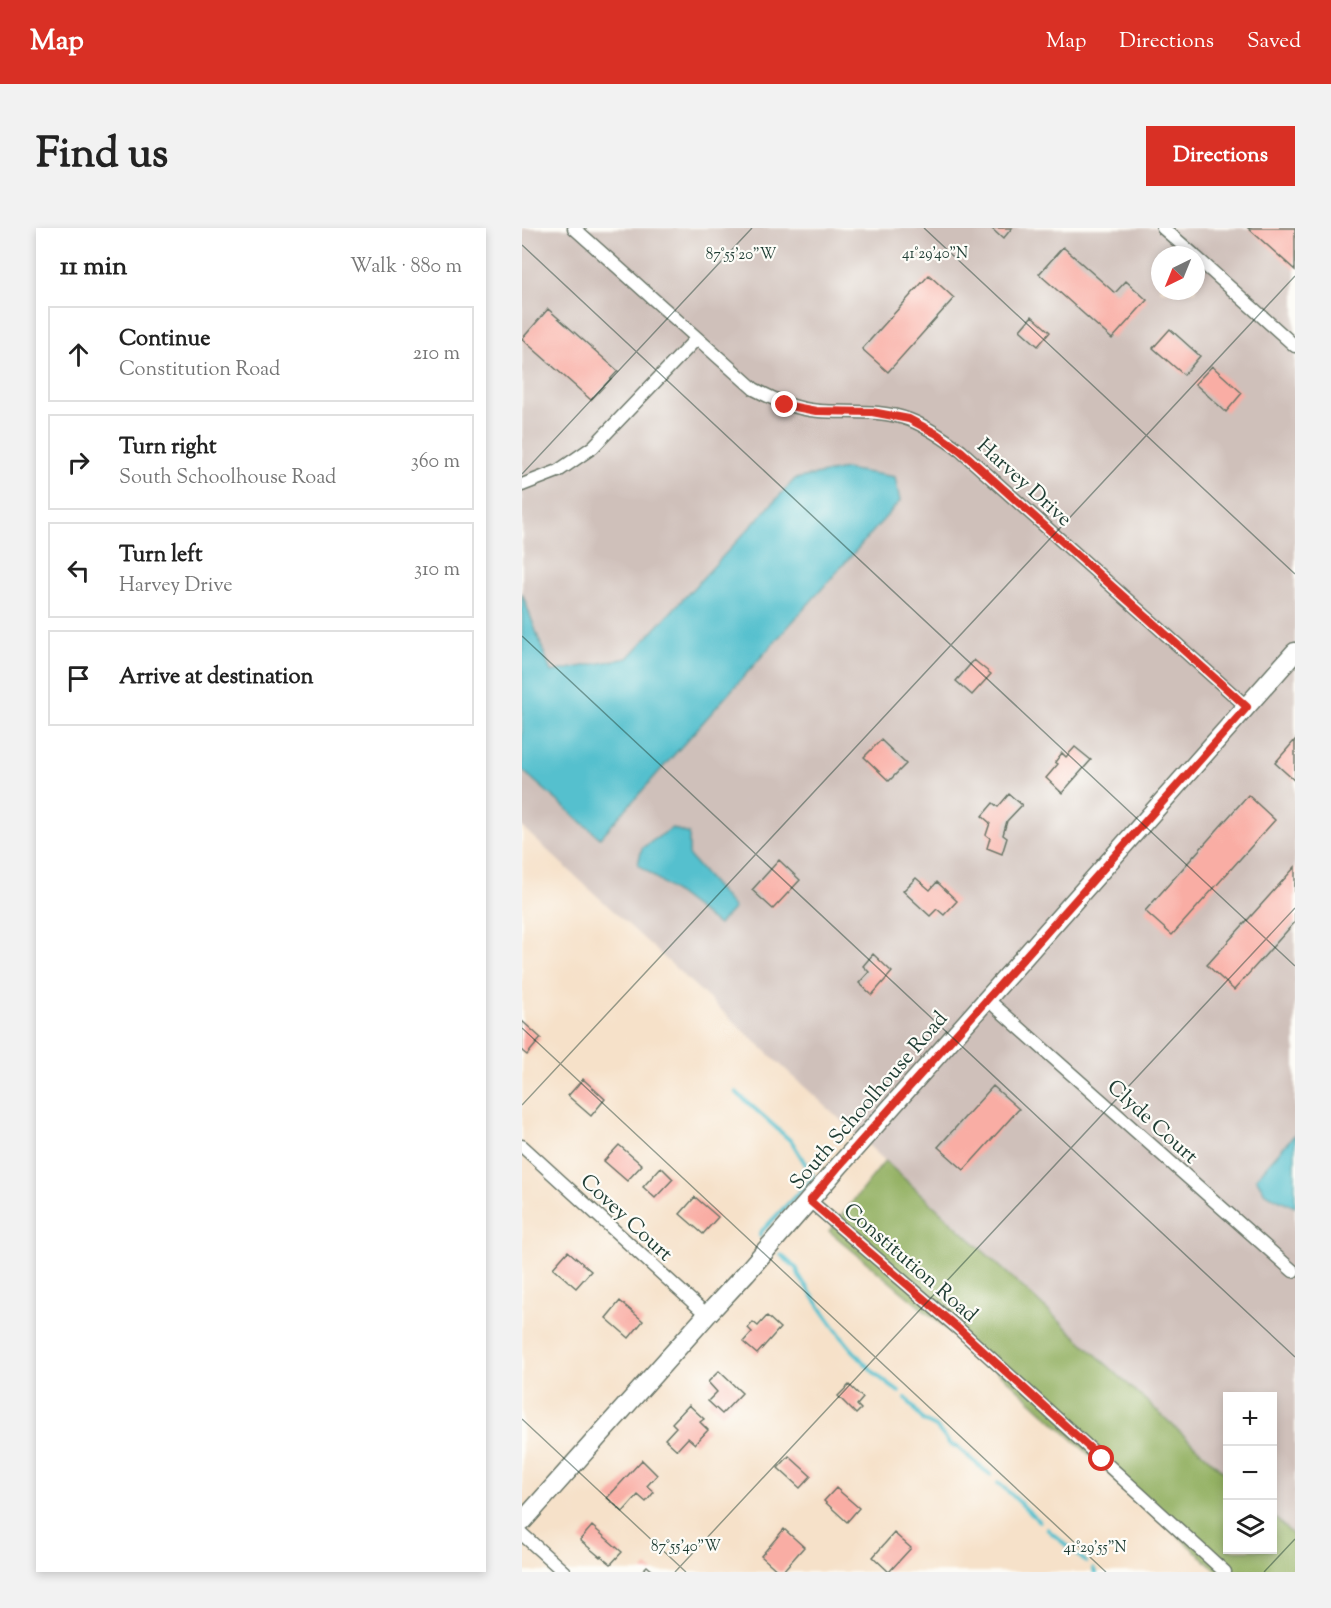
<!DOCTYPE html>
<html lang="en">
<head>
<meta charset="utf-8">
<style>
  body { margin:0; font-family:"Sorts Mill Goudy",serif; background:#f2f2f2; color:#222 }
  .controls { position:absolute; right:18px; bottom:18px; display:grid; overflow:hidden; border-radius:0px; box-shadow:0 3px 9px #0003 }
  .controls button { width:54px; height:54px; display:grid; place-items:center; padding:0; border:0; border-bottom:2px solid #e0e0e0; background:#fff; color:#222; font:30px sans-serif }
  .compass { position:absolute; left:629px; top:18px; width:54px; height:54px; border-radius:50%; background:#fff; box-shadow:0 3px 9px #0003; rotate:223deg }
  .stop { position:absolute; width:18px; height:18px; margin:-14px; border:4px solid #d93025; border-radius:50%; background:#fff }
  .stop.end { background:#d93025; border-color:#fff; box-shadow:0 2px 6px #0008 }
  .list { margin:0; padding:0; list-style:none }
  h2 { display:flex; justify-content:space-between; align-items:center; height:78px; margin:0; padding:0 24px; font-size:26px }
  h2 small { font-size:20px; font-weight:400; color:#767676 }
  .list li { display:grid; grid-template-columns:39px 1fr auto; gap:18px; align-items:center; box-sizing:border-box; height:96px; margin:0 12px 12px; padding:0 12px; border:2px solid #e0e0e0; border-radius:0px }
  .list b { display:block; font-size:22px; white-space:nowrap }
  .list p { margin:0; font-size:20px; white-space:nowrap; color:#767676 }
  .list em { font-size:20px; font-style:normal; color:#767676 }
  .icon { flex:none; width:33px; height:33px; fill:none; stroke:currentColor; stroke-width:2; stroke-linecap:round; stroke-linejoin:round }
  .map { position:relative; flex:none; width:773px; height:1344px; overflow:hidden; border-radius:0px }
  header { display:flex; align-items:center; gap:36px; box-sizing:border-box; height:84px; padding:0 30px; background:#d93025; color:#fff }
  header strong { font-size:28px }
  nav { display:flex; gap:33px; margin-inline-start:auto; font-size:21px }
  .intro { display:flex; align-items:center; justify-content:space-between; box-sizing:border-box; height:144px; padding:0 36px }
  h1 { margin:0; font-size:42px }
  .button { padding:15px 27px; border-radius:0px; background:#d93025; color:#fff; font-size:21px; font-weight:700 }
  main { display:flex; gap:36px; padding:0 36px }
  aside { flex:1; background:#fff; border-radius:0px; box-shadow:0 3px 9px #0003 }
  .map>svg:first-child { display:block }
  .industrial { fill:#cfc0ba; fill-rule:evenodd }
  .forest { fill:#93b062; stroke:#59764b; stroke-width:1.5 }
  .water { fill:#54c0ce; stroke:#3a7e81; stroke-width:1.5 }
  .lines { fill:none; stroke-linecap:round; stroke-linejoin:round }
  .stream { stroke:#54c0ce; stroke-width:4 }
  .building { fill:#f9ada4 }
  .street-casing { stroke:#6a7668; stroke-width:15 }
  .secondary-casing { stroke:#6a7668; stroke-width:21 }
  .street { stroke:#fff; stroke-width:12 }
  .secondary { stroke:#fff; stroke-width:18 }
  .route { stroke:#d93025; stroke-width:8 }
  .ticks { fill:none; stroke:#1f3d34; stroke-width:1.5; stroke-opacity:0.45 }
  .labels { text-anchor:middle; stroke-width:4.5; stroke-linejoin:round; paint-order:stroke }
  .street-label { font-size:21px; fill:#1f3d34; stroke:#fdfcf7 }
  .ticks-label { font-size:15px; text-anchor:middle; fill:#1f3d34; stroke:#fdfcf7; stroke-width:4.5; stroke-linejoin:round; paint-order:stroke }
</style>
</head>
<body>
<header>
<strong>Map</strong>
<nav><a>Map</a><a>Directions</a><a>Saved</a></nav>
</header>
<div class="intro"><h1>Find us</h1><a class="button">Directions</a></div>
<main>
<aside>
<h2>11 min<small>Walk · 880 m</small></h2>
<ul class="list">
<li><svg class="icon" aria-label="ahead" viewBox="0 0 24 24"><path d="M12 20V5M6 11l6-6 6 6"/></svg><div><b>Continue</b><p>Constitution Road</p></div><em>210 m</em></li>
<li><svg class="icon" aria-label="right" viewBox="0 0 24 24"><path d="M7 20v-9h11M14 6l5 5-5 5"/></svg><div><b>Turn right</b><p>South Schoolhouse Road</p></div><em>360 m</em></li>
<li><svg class="icon" aria-label="left" viewBox="0 0 24 24"><path d="M17 20v-9H6M10 6l-5 5 5 5"/></svg><div><b>Turn left</b><p>Harvey Drive</p></div><em>310 m</em></li>
<li><svg class="icon" aria-label="arrive" viewBox="0 0 24 24"><path d="M6 21V4h12l-3 4 3 4H6"/></svg><div><b>Arrive at destination</b></div></li>
</ul>
</aside>
<div class="map">
<svg width="773" height="1344" viewBox="0 0 773 1344">
  <rect width="100%" height="100%" fill="#fdfcf7"/>
  <filter id="ink" filterUnits="userSpaceOnUse"><feTurbulence type="fractalNoise" baseFrequency=".0167" numOctaves="2"/><feDisplacementMap in="SourceGraphic" scale="12" xChannelSelector="R" yChannelSelector="G"/><feConvolveMatrix kernelMatrix="1 2 1 2 8 2 1 2 1" color-interpolation-filters="sRGB"/></filter>
  <filter id="wash" filterUnits="userSpaceOnUse"><feTurbulence type="fractalNoise" baseFrequency=".008" numOctaves="4" result="noise"/><feDisplacementMap in="SourceGraphic" scale="24" xChannelSelector="R" yChannelSelector="G"/><feGaussianBlur stdDeviation="1.35" result="paint"/><feColorMatrix in="noise" values="0 0 0 0 0 0 0 0 0 0 0 0 0 0 0 0 0 1.4 0 .05"/><feComposite in="paint" operator="in"/></filter>
  <g filter="url(#wash)">
    <rect width="100%" height="100%" fill="#f6e1c9"/>
    <path class="industrial" d="M 0,0 L 773,0 L 773,1309 L 751,1288 L 750,1168 L 706,1168 L 705,1247 L 0,599 ZM 638,27 L 674,27 L 674,63 L 638,63 Z"/>
    <path class="forest" d="M 363,933 L 705,1247 L 706,1322 L 750,1322 L 751,1288 L 773,1309 L 773,1344 L 696,1344 L 488,1154 L 307,1003 Z"/>
    <path class="water" d="M 323,241 L 373,249 L 378,273 L 78,610 L 0,542 L 0,365 L 29,444 L 106,430 L 273,251 Z
      M 150,600 L 167,606 L 167,628 L 212,680 L 196,697 L 116,636 L 120,620 Z
      M 773,906 L 773,979 L 743,965 L 734,950 Z"/>
    <g class="lines">
      <path class="stream" d="M 214,864 L 270,914 L 284,937
        M 238,1008 L 238,1005 L 289,952 L 291,947 L 289,944
        M 259,1027 L 275,1041 L 277,1048 C 306,1090 333,1135 377,1164
        M 384,1170 L 402,1193 L 414,1199 L 428,1216 L 434,1218 L 468,1247
        M 476,1255 C 491,1266 503,1281 517,1293
        M 525,1301 L 564,1334
        M 571,1341 L 573,1344"/>
    </g>
    <g id="blocks">
      <path class="building" d="M 469,0 L 490,0 L 481,11 Z
        M 726,0 L 773,0 L 773,42 Z
        M 541,19 L 593,65 L 604,53 L 625,72 L 590,111 L 517,46 Z
        M 407,47 L 432,70 L 366,144 L 340,121 Z
        M 26,81 L 96,143 L 69,172 L 0,111 Z
        M 510,88 L 528,104 L 516,118 L 498,102 Z
        M 648,101 L 678,128 L 662,147 L 631,120 Z
        M 690,138 L 720,165 L 704,184 L 673,156 Z
        M 452,432 L 469,446 L 450,467 L 434,453 Z
        M 359,512 L 384,536 L 367,553 L 342,529 Z
        M 773,512 L 773,553 L 753,535 Z
        M 553,519 L 569,532 L 540,565 L 524,550 L 536,536 L 533,534 L 540,525 L 544,529 Z
        M 487,566 L 500,577 L 485,593 L 481,607 L 485,610 L 480,626 L 465,620 L 468,610 L 464,607 L 468,595 L 460,588 L 471,575 L 476,579 Z
        M 726,567 L 753,592 L 650,707 L 623,683 Z
        M 257,632 L 278,652 L 251,681 L 230,662 Z
        M 773,639 L 773,694 L 712,762 L 685,737 Z
        M 394,650 L 408,662 L 415,654 L 435,673 L 422,687 L 415,681 L 408,688 L 381,663 Z
        M 351,726 L 370,744 L 350,767 L 337,755 L 347,744 L 341,738 Z
        M 0,793 L 19,810 L 5,827 L 0,823 Z
        M 61,851 L 83,871 L 69,888 L 46,868 Z
        M 471,858 L 497,881 L 442,942 L 416,919 Z
        M 97,917 L 120,937 L 105,953 L 82,933 Z
        M 139,939 L 151,951 L 133,970 L 121,959 Z
        M 173,969 L 196,989 L 181,1006 L 158,986 Z
        M 46,1023 L 69,1043 L 54,1060 L 31,1040 Z
        M 98,1073 L 121,1093 L 107,1110 L 84,1090 Z
        M 245,1088 L 258,1100 L 235,1126 L 221,1114 L 230,1104 L 226,1100 L 231,1094 L 236,1098 Z
        M 197,1143 L 220,1165 L 200,1186 L 186,1173 L 195,1164 L 186,1154 Z
        M 327,1157 L 341,1170 L 335,1177 L 339,1181 L 334,1186 L 316,1168 Z
        M 167,1177 L 182,1191 L 178,1194 L 186,1202 L 173,1216 L 166,1210 L 155,1222 L 143,1211 L 154,1199 L 150,1195 Z
        M 267,1228 L 289,1248 L 278,1260 L 256,1240 Z
        M 120,1232 L 135,1247 L 125,1258 L 132,1264 L 124,1274 L 116,1267 L 101,1284 L 85,1270 Z
        M 314,1260 L 337,1280 L 325,1294 L 302,1273 Z
        M 70,1298 L 100,1324 L 89,1336 L 79,1328 L 78,1329 L 58,1312 Z
        M 262,1301 L 282,1319 L 260,1344 L 257,1344 L 239,1328 Z
        M 372,1305 L 389,1320 L 367,1344 L 351,1329 Z
        M 125,1338 L 132,1344 L 119,1344 Z"/>
    </g>
  </g>
  <g filter="url(#ink)">
    <use href="#blocks" fill-opacity="0" stroke="#6a7668" stroke-width="1.5"/>
    <g class="lines">
      <g class="street-casing">
        <path id="street" d="M 52,0 L 232,161 C 253,172 272,181 297,183 C 326,185 359,181 388,192 C 406,199 423,211 439,223 L 725,479
          M 641,0 L 672,27
          M 674,29 L 773,118
          M 0,257 L 36,243 L 71,219 L 175,110
          M 465,771 L 771,1043
          M 0,918 L 185,1087
          M 288,973 L 438,1102 L 703,1344
          M 0,1306 L 42,1344"/>
      </g>
      <g class="secondary-casing">
        <path id="secondary" d="M 0,1294 L 185,1087 L 224,1045 L 317,938 L 773,424"/>
      </g>
      <use href="#street" class="street"/>
      <use href="#secondary" class="secondary"/>
    </g>
  </g>
  <g class="lines" filter="url(#ink)">
    <path class="route" d="M 263,177 L 294,183 L 350,184 L 387,191 L 415,206 L 439,223 L 725,479 L 317,938 L 288,973 L 438,1102 L 580,1231"/>
  </g>
  <path class="ticks" d="M 402,0 L 773,346M 0,17 L 773,738M 0,246 L 230,0M 0,408 L 773,1129M 0,800 L 584,1344M 0,877 L 773,48M 0,1191 L 164,1344M 153,1344 L 773,680M 742,1344 L 773,1311"/>
  <g class="labels">
    <g class="street-label">
      <text transform="translate(503 254) rotate(42)" y="7">Harvey Drive</text>
      <text transform="translate(346 872) rotate(-49)" y="7">South Schoolhouse Road</text>
      <text transform="translate(631 893) rotate(42)" y="7">Clyde Court</text>
      <text transform="translate(105 989) rotate(43)" y="7">Covey Court</text>
      <text transform="translate(389 1034) rotate(41)" y="7">Constitution Road</text>
    </g>
  </g>
  <g class="ticks-label">
    <text x="413" y="30">41°29'40"N</text>
    <text x="219" y="31">87°55'20"W</text>
    <text x="164" y="1323">87°55'40"W</text>
    <text x="573" y="1324">41°29'55"N</text>
  </g>
</svg>
<div class="controls">
<button>+</button>
<button>−</button>
<button><svg class="icon" aria-label="layers" viewBox="0 0 24 24"><path d="M12 4l9 5-9 5-9-5zM3 14l9 5 9-5"/></svg></button>
</div>
<svg class="compass" viewBox="-18 -18 36 36"><path d="M0-13l5 13h-10z" fill="#e53935"/><path d="M0 13l5-13h-10z" fill="#767676"/></svg>
<div class="stop" style="left:580px;top:1231px"></div>
<div class="stop end" style="left:263px;top:177px"></div>
</div>
</main>
</body>
</html>
